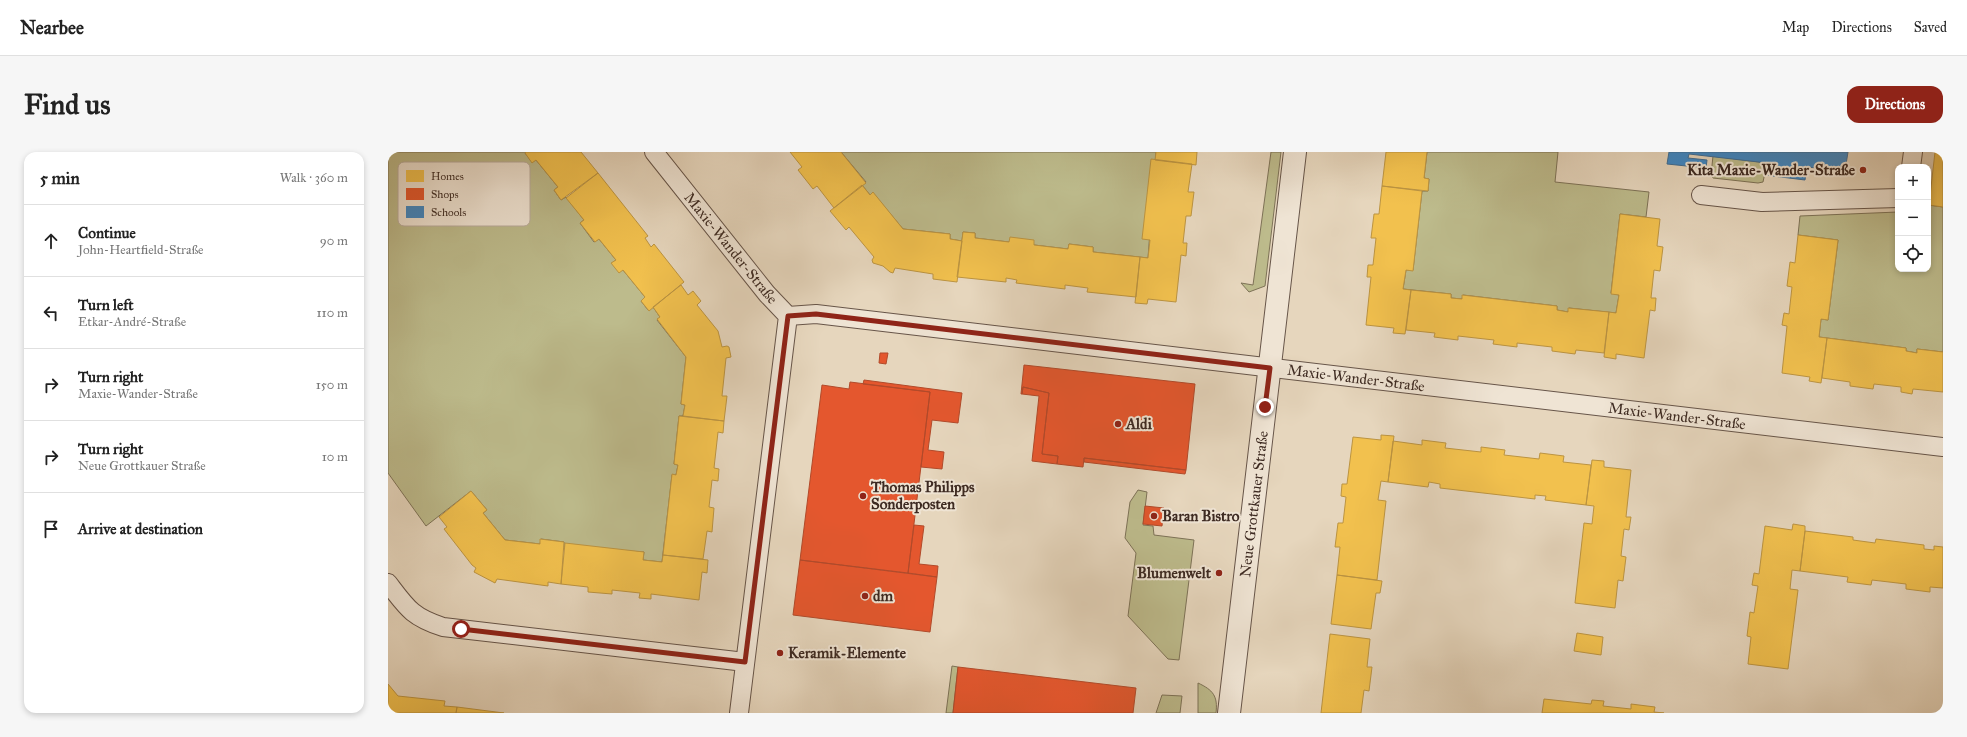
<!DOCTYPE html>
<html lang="en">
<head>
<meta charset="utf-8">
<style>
  body { margin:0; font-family:"IM FELL Great Primer",serif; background:#f6f6f6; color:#222 }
  .controls { position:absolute; right:12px; top:12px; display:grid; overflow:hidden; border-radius:8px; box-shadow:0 2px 6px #0003 }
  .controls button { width:36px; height:36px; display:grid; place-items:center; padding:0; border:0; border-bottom:1px solid #e0e0e0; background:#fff; color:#222; font:20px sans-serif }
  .stop { position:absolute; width:12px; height:12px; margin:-9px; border:3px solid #8f2418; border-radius:50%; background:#fff }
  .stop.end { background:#8f2418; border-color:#fff; box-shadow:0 1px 4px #0008 }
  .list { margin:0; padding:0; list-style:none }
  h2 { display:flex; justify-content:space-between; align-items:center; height:52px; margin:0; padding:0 16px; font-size:17px }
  h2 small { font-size:13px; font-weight:400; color:#767676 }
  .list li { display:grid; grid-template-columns:26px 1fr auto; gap:12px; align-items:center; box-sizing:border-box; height:72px; padding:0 16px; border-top:1px solid #e0e0e0 }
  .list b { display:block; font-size:15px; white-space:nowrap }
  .list p { margin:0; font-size:13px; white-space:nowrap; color:#767676 }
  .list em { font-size:13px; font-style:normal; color:#767676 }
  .icon { flex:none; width:22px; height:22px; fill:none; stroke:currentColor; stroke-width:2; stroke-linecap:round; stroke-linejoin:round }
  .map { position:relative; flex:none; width:1555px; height:561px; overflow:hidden; border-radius:12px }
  header { display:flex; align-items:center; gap:24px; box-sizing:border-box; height:56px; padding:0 20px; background:#fff; border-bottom:1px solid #e0e0e0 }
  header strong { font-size:19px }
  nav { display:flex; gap:22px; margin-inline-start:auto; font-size:14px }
  .intro { display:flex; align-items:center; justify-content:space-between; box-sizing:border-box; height:96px; padding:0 24px }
  h1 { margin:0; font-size:28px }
  .button { padding:10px 18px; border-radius:12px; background:#8f2418; color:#fff; font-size:14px; font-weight:700 }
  main { display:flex; gap:24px; padding:0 24px }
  aside { flex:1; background:#fff; border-radius:12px; box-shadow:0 2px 6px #0003 }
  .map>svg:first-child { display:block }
  .green { fill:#bdbb8c; stroke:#7d7257 }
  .homes { fill:#f2c14e; stroke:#bc9441 }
  .shops { fill:#e4572e; stroke:#b24a2a }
  .schools { fill:#3f88c5; stroke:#3e6c94 }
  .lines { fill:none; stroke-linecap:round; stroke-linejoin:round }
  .minor-casing { stroke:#675549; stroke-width:20 }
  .tertiary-casing { stroke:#675549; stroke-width:24 }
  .minor { stroke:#efe4d4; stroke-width:18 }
  .tertiary { stroke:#efe4d4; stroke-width:22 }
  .route { stroke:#8f2418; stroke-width:5 }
  .poi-dot { fill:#8f2418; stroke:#efe4d4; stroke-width:1.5 }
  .labels { text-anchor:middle; stroke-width:4; stroke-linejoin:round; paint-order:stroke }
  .poi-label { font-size:15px; font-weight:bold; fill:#3d2a22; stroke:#efe4d4; text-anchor:start }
  .street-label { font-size:15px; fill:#3d2a22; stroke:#efe4d4 }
  .key { fill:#efe4d4; stroke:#baac9f; stroke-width:1 }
  .key-label { font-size:11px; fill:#3d2a22 }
</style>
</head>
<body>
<header>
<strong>Nearbee</strong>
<nav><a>Map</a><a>Directions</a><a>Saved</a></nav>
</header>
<div class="intro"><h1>Find us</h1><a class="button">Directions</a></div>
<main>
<aside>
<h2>5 min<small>Walk · 360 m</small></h2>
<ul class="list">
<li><svg class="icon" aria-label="ahead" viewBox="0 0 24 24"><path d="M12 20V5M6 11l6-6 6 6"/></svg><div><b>Continue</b><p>John-Heartfield-Straße</p></div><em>90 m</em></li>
<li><svg class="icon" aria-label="left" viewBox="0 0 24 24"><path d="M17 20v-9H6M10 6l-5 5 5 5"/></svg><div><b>Turn left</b><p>Etkar-André-Straße</p></div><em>110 m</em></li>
<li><svg class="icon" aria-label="right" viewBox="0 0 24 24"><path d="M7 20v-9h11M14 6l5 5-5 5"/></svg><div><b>Turn right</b><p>Maxie-Wander-Straße</p></div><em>150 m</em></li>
<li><svg class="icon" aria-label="right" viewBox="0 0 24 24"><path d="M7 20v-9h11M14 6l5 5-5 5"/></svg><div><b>Turn right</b><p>Neue Grottkauer Straße</p></div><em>10 m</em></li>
<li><svg class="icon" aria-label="arrive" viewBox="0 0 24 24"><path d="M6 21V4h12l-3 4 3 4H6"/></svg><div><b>Arrive at destination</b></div></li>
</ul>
</aside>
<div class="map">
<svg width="1555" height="561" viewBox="0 0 1555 561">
  <rect width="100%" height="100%" fill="#e6d6bd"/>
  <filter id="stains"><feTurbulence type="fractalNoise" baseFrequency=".005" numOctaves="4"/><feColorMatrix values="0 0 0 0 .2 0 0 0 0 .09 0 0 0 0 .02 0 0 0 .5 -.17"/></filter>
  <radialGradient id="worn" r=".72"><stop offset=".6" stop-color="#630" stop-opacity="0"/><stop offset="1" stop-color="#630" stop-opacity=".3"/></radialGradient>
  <path class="green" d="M 0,0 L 138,0 L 137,1 L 144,10 L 148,8 L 170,35 L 166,38 L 173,48 L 178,45 L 196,68 L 192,71 L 206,90 L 211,87 L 228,108 L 224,111 L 235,118 L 257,145 L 253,149 L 260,158 L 265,155 L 272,165 L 269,168 L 298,205 L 293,252 L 297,253 L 295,264 L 291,264 L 286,312 L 290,313 L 288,323 L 284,323 L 274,410 L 255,408 L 256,400 L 176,395 L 176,390 L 153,387 L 152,392 L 117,388 L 95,361 L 99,358 L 83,339 L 38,374 L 0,321 Z
    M 453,0 L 768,0 L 760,106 L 705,100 L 705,95 L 681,92 L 680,97 L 587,86 L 587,81 L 575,80 L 574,89 L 562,87 L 562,82 L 515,77 L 485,41 L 482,43 L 474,33 L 478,30 Z
    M 883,0 L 893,0 L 877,134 L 861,140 L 853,131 L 865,133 Z
    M 1039,0 L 1170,0 L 1167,30 L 1261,40 L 1258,65 L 1232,62 L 1223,141 L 1231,143 L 1228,161 L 1181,156 L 1180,160 L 1169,158 L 1169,154 L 1075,143 L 1074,147 L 1063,146 L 1063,142 L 1015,137 L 1018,118 L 1025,118 L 1034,39 L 1040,39 L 1041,27 L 1036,26 Z
    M 1325,4 L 1379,11 L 1375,30 L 1370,31 L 1325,26 L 1323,23 Z
    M 1540,53 L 1555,55 L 1555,200 L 1529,197 L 1529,201 L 1518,199 L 1518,196 L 1431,185 L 1433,167 L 1440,168 L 1450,88 L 1410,83 L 1412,64 L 1510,60 L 1510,117 L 1540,117 Z
    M 750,338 L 759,340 L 755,373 L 765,374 L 766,383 L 806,388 L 791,508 L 780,507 L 740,464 L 748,401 L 737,386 L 742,350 Z
    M 564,514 L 570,515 L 565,561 L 558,561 Z
    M 810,531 C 825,538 830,544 828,561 L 810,561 Z
    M 774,543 L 794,544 L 792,561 L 768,561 Z"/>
  <path class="homes" d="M 138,0 L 193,0 L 210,21 L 173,48 L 166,38 L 170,35 L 148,8 L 144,11 L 137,1 Z
    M 402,0 L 453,0 L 478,31 L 446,56 L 429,34 L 425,37 L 410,18 L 414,15 Z
    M 768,0 L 809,0 L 808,13 L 767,8 Z
    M 998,0 L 1039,0 L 1036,26 L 1041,27 L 1040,39 L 994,34 Z
    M 1547,0 L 1555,0 L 1555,55 L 1541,53 Z
    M 763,7 L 804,12 L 800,40 L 806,40 L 803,64 L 798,64 L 795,91 L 799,91 L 798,104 L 793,103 L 788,150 L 760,147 L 759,152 L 747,151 L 752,105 L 760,106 L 762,88 L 754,87 Z
    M 210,21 L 260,84 L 257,86 L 263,95 L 266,92 L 296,130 L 261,159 L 253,149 L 257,145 L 235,118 L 231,121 L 223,111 L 228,108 L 211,87 L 207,90 L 192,71 L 196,68 L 178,46 Z
    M 474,33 L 482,43 L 485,40 L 515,77 L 562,82 L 562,87 L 574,89 L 569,130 L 545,127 L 545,122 L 507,116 L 505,121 L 502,120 L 495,114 L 485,111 L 484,108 L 486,105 L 461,75 L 458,78 L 442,59 Z
    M 994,34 L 1034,39 L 1025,119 L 1018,118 L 1015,137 L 1023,138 L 1017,182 L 1005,181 L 1006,176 L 978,173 L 983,125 L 979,125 L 980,113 L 985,113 L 988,86 L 983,86 L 986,62 L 991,62 Z
    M 1232,62 L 1272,67 L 1269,94 L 1275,95 L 1272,119 L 1266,118 L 1263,146 L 1268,146 L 1267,159 L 1262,158 L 1256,206 L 1228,202 L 1228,207 L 1216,205 L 1221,160 L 1228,161 L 1231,143 L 1223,142 Z
    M 575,80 L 587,81 L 587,86 L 621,90 L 622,85 L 646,88 L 646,93 L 680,97 L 681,92 L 705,95 L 705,100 L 752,105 L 748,145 L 699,140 L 700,136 L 677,133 L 677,137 L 628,131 L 629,128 L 624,127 L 618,126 L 618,130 L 569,125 Z
    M 1410,83 L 1450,88 L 1440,168 L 1433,167 L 1431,185 L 1439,186 L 1433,231 L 1421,229 L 1422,225 L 1394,221 L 1399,174 L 1394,173 L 1396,161 L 1401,162 L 1404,135 L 1399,134 L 1402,110 L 1407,111 Z
    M 293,133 L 300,143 L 305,139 L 313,149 L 309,153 L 330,179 L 334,195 L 339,194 L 341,195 L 343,205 L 338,206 L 334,244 L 339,244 L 336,269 L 295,264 L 297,253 L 293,252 L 298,205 L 269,167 L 272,165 L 265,155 Z
    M 1023,138 L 1063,142 L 1063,146 L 1074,147 L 1074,143 L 1169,154 L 1169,158 L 1180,160 L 1180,156 L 1221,160 L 1216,201 L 1188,198 L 1187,202 L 1164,199 L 1164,195 L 1129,191 L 1129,195 L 1105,192 L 1106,188 L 1070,184 L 1070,188 L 1046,185 L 1047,181 L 1018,178 Z
    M 1439,186 L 1518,196 L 1518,199 L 1529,201 L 1529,197 L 1555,200 L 1555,240 L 1525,237 L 1524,242 L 1513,240 L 1513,235 L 1486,232 L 1485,237 L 1462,234 L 1462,230 L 1434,226 Z
    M 291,264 L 336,269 L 335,281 L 330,280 L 326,316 L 331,317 L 330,329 L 324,328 L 321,355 L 326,356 L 324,380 L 319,379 L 315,407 L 275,403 L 284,322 L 288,323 L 290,313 L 286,312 Z
    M 993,283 L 1006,284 L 1000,330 L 993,329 L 990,348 L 998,349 L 989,428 L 949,423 L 952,395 L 947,395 L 950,371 L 955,371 L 958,345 L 953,344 L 954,332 L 959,332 L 965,285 L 993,288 Z
    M 1034,288 L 1058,291 L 1057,296 L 1093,300 L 1093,295 L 1117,298 L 1116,303 L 1151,307 L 1152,301 L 1176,304 L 1175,310 L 1203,313 L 1198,353 L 1157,348 L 1158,344 L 1147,343 L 1147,347 L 1052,336 L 1052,332 L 1041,330 L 1040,335 L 1000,330 L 1005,289 L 1034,293 Z
    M 1204,308 L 1216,309 L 1216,315 L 1243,318 L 1238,365 L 1243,365 L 1241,378 L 1236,377 L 1233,404 L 1238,405 L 1235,429 L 1230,428 L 1227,456 L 1187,451 L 1196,371 L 1204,372 L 1206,354 L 1198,353 Z
    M 83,339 L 99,358 L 95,361 L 117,388 L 152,392 L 152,387 L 176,390 L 173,432 L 160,430 L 160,434 L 109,427 L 107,431 L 86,420 L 88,416 L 84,413 L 56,377 L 59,375 L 51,365 Z
    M 1405,372 L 1417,374 L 1417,379 L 1412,419 L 1404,418 L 1402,437 L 1410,438 L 1400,517 L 1360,512 L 1363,485 L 1359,484 L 1362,460 L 1366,461 L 1370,434 L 1364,433 L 1366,421 L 1371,422 L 1377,374 L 1404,378 Z
    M 1417,379 L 1465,385 L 1465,388 L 1487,391 L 1488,387 L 1536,393 L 1536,397 L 1546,398 L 1546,394 L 1555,395 L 1555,436 L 1542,435 L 1542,440 L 1518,437 L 1518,432 L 1484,428 L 1483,433 L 1459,430 L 1460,425 L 1412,419 Z
    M 177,391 L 256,400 L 255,408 L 274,410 L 275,403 L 320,408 L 319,421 L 314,420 L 311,448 L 263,442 L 263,447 L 251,446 L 252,441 L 224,438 L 224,442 L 200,440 L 200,435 L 173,432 Z
    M 949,423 L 994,429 L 992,441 L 988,441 L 983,477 L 943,472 Z
    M 1189,481 L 1215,485 L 1213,503 L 1186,499 Z
    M 942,482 L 982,487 L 979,515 L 984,515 L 981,539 L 976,538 L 973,561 L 933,561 Z
    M 0,532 L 10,544 L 57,549 L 56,554 L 69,555 L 68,561 L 0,561 Z
    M 1156,547 L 1203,552 L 1204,548 L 1216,549 L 1215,554 L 1243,557 L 1243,552 L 1267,555 L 1266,560 L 1276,561 L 1154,561 Z
    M 69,555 L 116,561 L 68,561 Z"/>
  <path class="shops" d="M 492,201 L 500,201 L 498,212 L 491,211 Z
    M 636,213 L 807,232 L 798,318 L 696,306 L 695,315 L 669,312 L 670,304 L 654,302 L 661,241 L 635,235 L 634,242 L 633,242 Z
    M 476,228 L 574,241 L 570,271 L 544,268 L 540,298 L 556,300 L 554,317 L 533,315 L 542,240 L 475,232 Z
    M 462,230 L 542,240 L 520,421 L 412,408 L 434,233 L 461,237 Z
    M 635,235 L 661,241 L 654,302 L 670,304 L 669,312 L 644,309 L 651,244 L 634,242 Z
    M 696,306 L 798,318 L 797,322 L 696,310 Z
    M 757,354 L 776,356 L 774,374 L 755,372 Z
    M 526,373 L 536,374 L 531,412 L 550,414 L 549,425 L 520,421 Z
    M 412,408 L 549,425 L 542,480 L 405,463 Z
    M 570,515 L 748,536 L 745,561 L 565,561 Z"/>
  <path class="schools" d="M 1281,0 L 1460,0 L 1457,19 L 1419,15 L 1417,28 L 1377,23 L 1379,11 L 1301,2 L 1300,6 L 1319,8 L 1318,16 L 1279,12 Z"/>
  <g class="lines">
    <g class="minor-casing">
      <path id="minor" d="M 266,0 L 379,142 L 400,164
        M 1523,15 L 1525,0
        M 1313,43 L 1374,50 L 1510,46
        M 400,164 L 428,162 L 1555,295
        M 0,431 C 19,456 24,465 55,475 L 357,510
        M 351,561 L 400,164"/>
    </g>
    <g class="tertiary-casing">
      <path id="tertiary" d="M 841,561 L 907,0"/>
    </g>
    <use href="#minor" class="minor"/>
    <use href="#tertiary" class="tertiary"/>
  </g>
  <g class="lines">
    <path class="route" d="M 73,477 L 357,510 L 400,164 L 428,162 L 882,216 L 877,255"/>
  </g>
  <g class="poi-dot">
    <circle cx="1475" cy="18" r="4"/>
    <circle cx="730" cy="272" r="4"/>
    <circle cx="475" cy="344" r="4"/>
    <circle cx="766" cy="364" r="4"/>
    <circle cx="831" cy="421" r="4"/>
    <circle cx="477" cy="444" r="4"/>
    <circle cx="392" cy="501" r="4"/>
  </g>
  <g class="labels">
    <g class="poi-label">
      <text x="1467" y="23" text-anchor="end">Kita Maxie-Wander-Straße</text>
      <text x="738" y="277">Aldi</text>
      <text x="483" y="340">Thomas Philipps<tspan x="483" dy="17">Sonderposten</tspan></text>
      <text x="774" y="369">Baran Bistro</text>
      <text x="823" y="426" text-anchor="end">Blumenwelt</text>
      <text x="485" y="449">dm</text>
      <text x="400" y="506">Keramik-Elemente</text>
    </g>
    <g class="street-label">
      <text transform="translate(343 96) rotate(51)" y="5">Maxie-Wander-Straße</text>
      <text transform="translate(968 226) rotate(7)" y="5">Maxie-Wander-Straße</text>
      <text transform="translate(1289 264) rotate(7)" y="5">Maxie-Wander-Straße</text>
      <text transform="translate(866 352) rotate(-83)" y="5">Neue Grottkauer Straße</text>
    </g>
  </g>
  <rect x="10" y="10" width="132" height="64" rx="6" class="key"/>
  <rect x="18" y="18" width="18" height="12" fill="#f2c14e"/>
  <rect x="18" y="36" width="18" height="12" fill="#e4572e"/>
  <rect x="18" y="54" width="18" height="12" fill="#3f88c5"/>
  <g class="key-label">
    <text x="43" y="28">Homes</text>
    <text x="43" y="46">Shops</text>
    <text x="43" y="64">Schools</text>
  </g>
  <rect width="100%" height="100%" filter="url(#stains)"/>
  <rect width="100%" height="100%" fill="url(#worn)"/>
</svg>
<div class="controls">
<button>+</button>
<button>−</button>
<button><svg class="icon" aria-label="locate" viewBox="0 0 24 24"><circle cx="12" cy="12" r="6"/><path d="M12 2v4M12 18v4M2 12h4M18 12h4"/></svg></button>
</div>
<div class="stop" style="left:73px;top:477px"></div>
<div class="stop end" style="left:877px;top:255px"></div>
</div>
</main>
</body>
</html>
